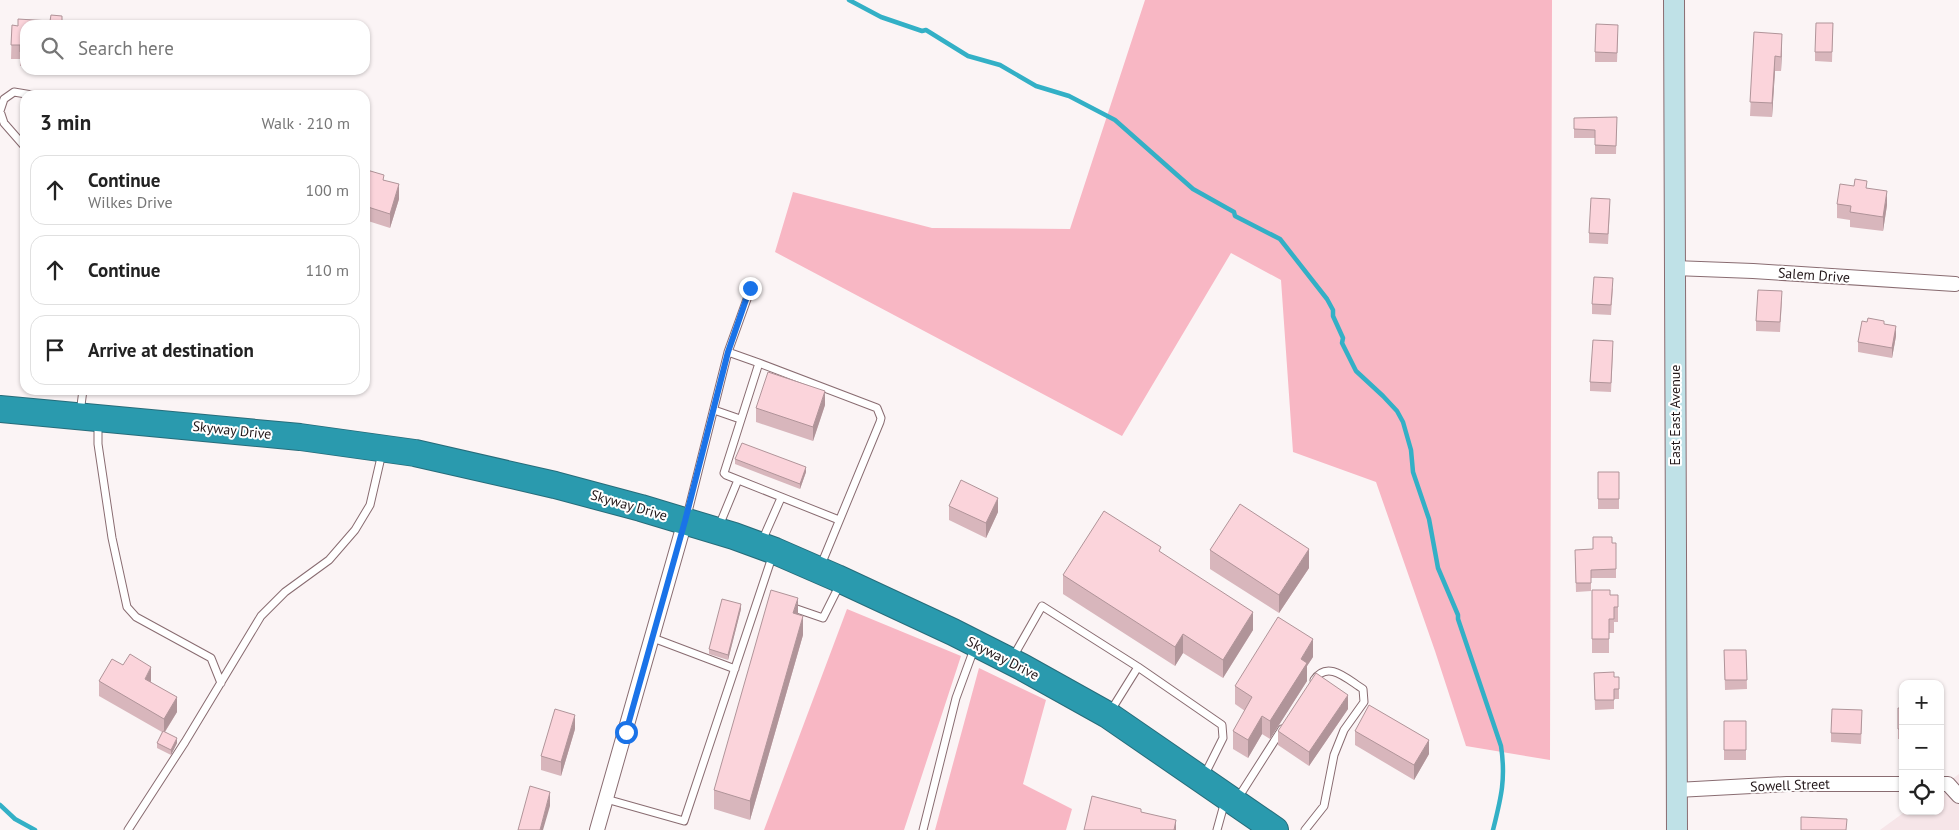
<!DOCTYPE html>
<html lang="en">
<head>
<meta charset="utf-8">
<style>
  body { margin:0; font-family:"PT Sans",sans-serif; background:#f2f2f2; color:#222 }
  .controls { position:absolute; right:15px; bottom:15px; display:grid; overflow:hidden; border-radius:10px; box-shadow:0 1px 4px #0004 }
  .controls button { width:45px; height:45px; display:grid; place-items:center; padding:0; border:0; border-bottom:1px solid #e0e0e0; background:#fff; color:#222; font:25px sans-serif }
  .stop { position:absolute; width:15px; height:15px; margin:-11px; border:4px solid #1a73e8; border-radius:50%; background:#fff }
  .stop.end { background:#1a73e8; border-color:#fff; box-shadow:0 1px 5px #0008 }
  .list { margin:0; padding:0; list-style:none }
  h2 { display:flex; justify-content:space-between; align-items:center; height:65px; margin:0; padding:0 20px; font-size:21px }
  h2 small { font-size:16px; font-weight:400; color:#767676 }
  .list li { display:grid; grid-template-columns:32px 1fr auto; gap:15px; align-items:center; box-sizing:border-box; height:70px; margin:0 10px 10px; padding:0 10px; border:1px solid #e0e0e0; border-radius:15px }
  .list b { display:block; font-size:19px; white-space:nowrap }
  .list p { margin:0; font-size:16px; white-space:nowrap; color:#767676 }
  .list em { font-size:16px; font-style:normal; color:#767676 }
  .icon { flex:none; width:28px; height:28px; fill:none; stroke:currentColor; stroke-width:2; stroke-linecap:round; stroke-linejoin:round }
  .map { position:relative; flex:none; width:1959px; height:830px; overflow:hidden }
  .search { position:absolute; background:#fff; box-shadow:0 1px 4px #0004; left:20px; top:20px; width:350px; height:55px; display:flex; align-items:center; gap:12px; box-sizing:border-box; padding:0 18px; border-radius:15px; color:#767676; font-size:19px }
  .panel { position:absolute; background:#fff; box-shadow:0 1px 4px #0004; left:20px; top:90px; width:350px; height:305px; border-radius:15px }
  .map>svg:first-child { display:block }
  .built { fill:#f6e5e8 }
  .green { fill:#f8b7c4 }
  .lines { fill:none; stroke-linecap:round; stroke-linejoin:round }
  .stream { stroke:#33b0c6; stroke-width:4.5 }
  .lane-casing { stroke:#896c71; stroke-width:9 }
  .street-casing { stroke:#896c71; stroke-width:16 }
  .secondary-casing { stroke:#896c71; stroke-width:22 }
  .highway-casing { stroke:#276c7a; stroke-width:28 }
  .lane { stroke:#fff; stroke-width:7 }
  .street { stroke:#fff; stroke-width:14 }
  .secondary { stroke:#bfe1e7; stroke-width:20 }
  .highway { stroke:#2a9aae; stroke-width:26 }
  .wall { fill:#d8b6bc }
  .shaded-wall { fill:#b09499 }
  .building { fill:#fbd4db; stroke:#b09499 }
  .route { stroke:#1a73e8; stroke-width:6 }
  .labels { text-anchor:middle; stroke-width:4; stroke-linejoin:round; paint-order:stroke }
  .street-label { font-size:14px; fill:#211618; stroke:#fff }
</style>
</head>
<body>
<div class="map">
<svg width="1959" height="830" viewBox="0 0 1959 830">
  <rect width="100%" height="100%" fill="#fbf4f5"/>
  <path class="built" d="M 1959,774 L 1959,830 L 1880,830 L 1906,811 L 1940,811 L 1940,788 Z"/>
  <path class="green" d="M 1145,0 L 1552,0 L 1550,760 L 1466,746 L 1435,651 L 1376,482 L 1293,452 L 1281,280 L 1231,253 L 1122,436 L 775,252 L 793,192 L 932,228 L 1070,229 Z
    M 847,609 L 961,656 L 904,830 L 764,830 Z
    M 979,668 L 1046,700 L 1023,784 L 1072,809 L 1066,830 L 935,830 Z"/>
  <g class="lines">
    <path class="stream" d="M 849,0 L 881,17 L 922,31 L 926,30 L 968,56 L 1000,65 L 1036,86 L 1069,96 L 1115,120 L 1193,189 L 1234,212 L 1235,216 L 1280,239 L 1327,299 L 1333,310 L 1333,316 L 1343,338 L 1342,343 L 1356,371 L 1383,396 L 1397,411 L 1403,422 L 1411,450 L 1413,472 L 1429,519 L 1438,568 L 1458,615 L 1458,619 L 1501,746 C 1506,779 1501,798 1493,830
      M 0,805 L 15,819 L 35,830"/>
    <g class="lane-casing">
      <path id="lane" d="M 0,111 L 4,123 L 25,147
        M 0,111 L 4,99 L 14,92 L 32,95
        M 728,352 L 759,363
        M 714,410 L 740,419
        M 80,413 L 83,390
        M 98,423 L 98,444 L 112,538 L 127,607 L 136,617 L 211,658 L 221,683
        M 687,516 L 728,352 L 751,288
        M 719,526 L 738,480
        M 762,541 L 781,498
        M 821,565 L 880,422 L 881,418 L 877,408 L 759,363 L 724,473 L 726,475 L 839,520
        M 791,607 L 823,618 L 840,584
        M 653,638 L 735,669
        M 1013,657 L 1042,606 L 1138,667 L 1222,725 L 1223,738 L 1204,776
        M 1110,712 L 1138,667
        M 1238,798 L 1282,729
        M 606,799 L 684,821 L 773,554
        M 128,830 L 185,742 L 261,616 L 285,592 L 329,560 L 355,530 L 370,505 L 382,453
        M 923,830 L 956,698 L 974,649
        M 1217,830 L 1225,801
        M 1305,830 L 1324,806 L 1334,755 L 1344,730 L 1364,702 L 1363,689 C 1348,680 1328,659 1314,680"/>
    </g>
    <g class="street-casing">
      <path id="street" d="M 1674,268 L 1753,271 L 1955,284
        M 1940,784 L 1948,784 L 1959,796
        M 1677,790 L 1787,784 L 1903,784
        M 597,830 L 685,521"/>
    </g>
    <g class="secondary-casing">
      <path id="secondary" d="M 1674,0 L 1677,830"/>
    </g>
    <g class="highway-casing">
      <path id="highway" d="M 0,409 L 300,437 L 415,453 L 555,485 L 641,508 L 734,536 L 775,551 L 837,578 L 953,632 L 1022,667 L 1108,715 L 1275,830"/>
    </g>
    <use href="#lane" class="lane"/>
    <use href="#street" class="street"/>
    <use href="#secondary" class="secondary"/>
    <use href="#highway" class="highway"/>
  </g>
  <path class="wall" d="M 51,15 L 62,16 L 62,25 L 25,25 L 25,66 L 20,66 L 20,59 L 11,59 L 12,25 L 18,26 L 18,19 L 50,21 Z
    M 1833,23 L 1832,62 L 1815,61 L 1815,52 Z
    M 1754,32 L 1782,48 L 1781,71 L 1775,71 L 1772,117 L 1750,116 Z
    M 1618,34 L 1617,62 L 1595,62 L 1595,52 Z
    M 1617,117 L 1616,154 L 1595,154 L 1595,138 L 1574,138 L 1574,118 Z
    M 365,175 L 384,180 L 399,199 L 390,228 L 368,221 L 365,232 Z
    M 1867,188 L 1887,205 L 1883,231 L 1850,227 L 1850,220 L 1837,218 L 1837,204 Z
    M 1610,209 L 1608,244 L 1589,243 L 1589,233 Z
    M 1613,288 L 1611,315 L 1592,314 L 1592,304 Z
    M 1782,301 L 1780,332 L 1756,331 L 1756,321 Z
    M 1884,324 L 1896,336 L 1892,358 L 1858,352 L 1858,342 Z
    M 1613,351 L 1611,392 L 1590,391 L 1590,382 Z
    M 825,405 L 813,441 L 756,422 L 756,408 Z
    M 735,459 L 806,472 L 800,489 L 735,464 Z
    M 1598,472 L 1619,472 L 1619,509 L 1598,509 Z
    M 949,506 L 998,512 L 986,538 L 949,520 Z
    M 1612,543 L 1616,543 L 1616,578 L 1591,578 L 1591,591 L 1576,592 L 1575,558 L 1593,549 Z
    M 1210,550 L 1309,568 L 1279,613 L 1210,569 Z
    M 1161,552 L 1253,630 L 1223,678 L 1183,653 L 1175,666 L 1063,594 L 1063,575 Z
    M 1592,590 L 1610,595 L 1618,595 L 1618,622 L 1614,622 L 1614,633 L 1609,633 L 1609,653 L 1592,653 Z
    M 741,609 L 728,660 L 709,654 L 709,649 Z
    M 798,615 L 803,635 L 750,820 L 714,809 L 714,790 Z
    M 1724,650 L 1746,650 L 1747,689 L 1725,690 Z
    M 1313,657 L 1307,666 L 1307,681 L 1270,739 L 1262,734 L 1248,758 L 1233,749 L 1233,731 L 1245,711 L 1235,704 L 1235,686 Z
    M 1594,673 L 1614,677 L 1619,677 L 1619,699 L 1614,699 L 1614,709 L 1595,710 Z
    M 99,681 L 151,681 L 151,682 L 177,712 L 165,732 L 177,743 L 171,755 L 157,748 L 157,743 L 162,732 L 99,696 Z
    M 1898,708 L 1903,708 L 1903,739 L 1898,739 Z
    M 1348,709 L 1309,766 L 1278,745 L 1278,731 Z
    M 1862,720 L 1861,744 L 1831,742 L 1831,733 Z
    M 1724,721 L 1746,721 L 1746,760 L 1724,760 Z
    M 575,729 L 561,776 L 541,770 L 541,756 Z
    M 1355,731 L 1429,754 L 1414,780 L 1355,745 Z"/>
  <path class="shaded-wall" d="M 1782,34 L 1782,48 L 1781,71 L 1781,57 Z
    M 1775,56 L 1775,71 L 1772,117 L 1772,103 Z
    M 399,184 L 399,199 L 390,228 L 390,214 Z
    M 1887,191 L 1887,205 L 1883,231 L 1883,217 Z
    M 368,207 L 368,221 L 365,232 L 365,217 Z
    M 1896,326 L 1896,336 L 1892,358 L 1892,348 Z
    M 825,391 L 825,405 L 813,441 L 813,427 Z
    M 806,467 L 806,472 L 800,489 L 800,484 Z
    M 998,498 L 998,512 L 986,538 L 986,523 Z
    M 1309,549 L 1309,568 L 1279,613 L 1279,595 Z
    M 798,598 L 798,617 L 793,613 Z
    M 741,604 L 741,609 L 728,660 L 728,655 Z
    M 1253,612 L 1253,630 L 1223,678 L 1223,660 Z
    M 803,616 L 803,635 L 750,820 L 750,801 Z
    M 1183,634 L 1183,653 L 1175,666 L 1175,647 Z
    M 1313,639 L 1313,657 L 1307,666 L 1307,681 L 1270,739 L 1270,721 L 1301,659 Z
    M 151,667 L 151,681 L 145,693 L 145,679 Z
    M 1348,695 L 1348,709 L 1309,766 L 1309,752 Z
    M 177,697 L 177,712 L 164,733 L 164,719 Z
    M 575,715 L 575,729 L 561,776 L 561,762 Z
    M 1262,716 L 1262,734 L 1248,758 L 1248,740 Z
    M 177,738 L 177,743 L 171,755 L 171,750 Z
    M 1429,740 L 1429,754 L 1414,780 L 1414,765 Z
    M 550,792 L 550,806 L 543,830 L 540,830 Z
    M 1176,820 L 1176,830 L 1174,830 Z"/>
  <path class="building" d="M 51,15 L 62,16 L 62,25 L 25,25 L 25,52 L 20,52 L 20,45 L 11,45 L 12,25 L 18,26 L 18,19 L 50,21 Z
    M 1816,23 L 1833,23 L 1832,52 L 1815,52 Z
    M 1596,24 L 1618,25 L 1617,53 L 1595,52 Z
    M 1754,32 L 1782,34 L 1781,57 L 1775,56 L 1772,103 L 1750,102 Z
    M 1617,117 L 1616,146 L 1595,145 L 1595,130 L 1574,129 L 1574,118 Z
    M 367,170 L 384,175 L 383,180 L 399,184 L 390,214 L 368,207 L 365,217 L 365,175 L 366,175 Z
    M 1855,179 L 1867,181 L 1866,188 L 1887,191 L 1883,217 L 1850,212 L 1851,206 L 1837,204 L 1840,184 L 1854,186 Z
    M 1591,198 L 1610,199 L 1608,234 L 1589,233 Z
    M 1594,277 L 1613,278 L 1611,305 L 1592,304 Z
    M 1758,290 L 1782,291 L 1780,322 L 1756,321 Z
    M 1868,318 L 1884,321 L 1884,324 L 1896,326 L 1892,348 L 1858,342 L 1862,321 L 1867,322 Z
    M 1593,340 L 1613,341 L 1611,383 L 1590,382 Z
    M 768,372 L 825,391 L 813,427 L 756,408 Z
    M 742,443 L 806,467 L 800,484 L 735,459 Z
    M 1598,472 L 1619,472 L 1619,499 L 1598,499 Z
    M 961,480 L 998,498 L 986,523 L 949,506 Z
    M 1240,504 L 1309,549 L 1279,595 L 1210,550 Z
    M 1104,511 L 1161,547 L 1159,551 L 1253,612 L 1223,660 L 1183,634 L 1175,647 L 1063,575 Z
    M 1593,537 L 1612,537 L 1612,543 L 1616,543 L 1616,569 L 1591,570 L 1591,583 L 1576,583 L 1575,550 L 1593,549 Z
    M 771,590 L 798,598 L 793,613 L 803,616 L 750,801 L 714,790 Z
    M 1592,590 L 1610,590 L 1610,595 L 1618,595 L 1618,607 L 1614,607 L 1614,619 L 1609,619 L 1609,639 L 1592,639 Z
    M 722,599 L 741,604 L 728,655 L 709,649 Z
    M 1278,617 L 1313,639 L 1301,659 L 1307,663 L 1270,721 L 1262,716 L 1248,740 L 1233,731 L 1252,697 L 1235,686 Z
    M 1724,650 L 1746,650 L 1747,680 L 1725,680 Z
    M 130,654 L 151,667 L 145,679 L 177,697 L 164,719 L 99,681 L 112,659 L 123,665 Z
    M 1614,672 L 1614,677 L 1619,677 L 1619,689 L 1614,689 L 1614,700 L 1595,700 L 1594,673 Z
    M 1316,673 L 1348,695 L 1309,752 L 1278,731 Z
    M 1369,705 L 1429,740 L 1414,765 L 1355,731 Z
    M 1898,708 L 1903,708 L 1903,729 L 1898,729 Z
    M 555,709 L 575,715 L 561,762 L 541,756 Z
    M 1832,709 L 1862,710 L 1861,734 L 1831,733 Z
    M 1724,721 L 1746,721 L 1746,750 L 1724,750 Z
    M 163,731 L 177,738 L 171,750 L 157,743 Z
    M 530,786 L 550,792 L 540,830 L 518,830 Z
    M 1092,796 L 1141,809 L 1141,812 L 1176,820 L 1174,830 L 1084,830 Z
    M 1801,817 L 1847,819 L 1846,830 L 1801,830 Z"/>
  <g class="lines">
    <path class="route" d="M 626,732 L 685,521 L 728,352 L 750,288"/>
  </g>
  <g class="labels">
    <g class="street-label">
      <text transform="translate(1814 275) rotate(4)" y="5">Salem Drive</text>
      <text transform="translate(1675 415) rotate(-90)" y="5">East East Avenue</text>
      <text transform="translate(232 430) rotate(6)" y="5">Skyway Drive</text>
      <text transform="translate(629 505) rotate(16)" y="5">Skyway Drive</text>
      <text transform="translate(1003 658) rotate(27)" y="5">Skyway Drive</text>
      <text transform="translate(1790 785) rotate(-2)" y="5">Sowell Street</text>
    </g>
  </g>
</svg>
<div class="controls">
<button>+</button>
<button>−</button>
<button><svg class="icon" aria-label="locate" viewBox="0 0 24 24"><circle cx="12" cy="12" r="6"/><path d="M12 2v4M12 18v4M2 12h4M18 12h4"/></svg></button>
</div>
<div class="stop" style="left:626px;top:732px"></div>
<div class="stop end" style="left:750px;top:288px"></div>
<div class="search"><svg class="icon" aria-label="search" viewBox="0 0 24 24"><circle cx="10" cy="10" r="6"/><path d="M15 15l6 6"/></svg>Search here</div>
<section class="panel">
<h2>3 min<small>Walk · 210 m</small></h2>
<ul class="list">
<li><svg class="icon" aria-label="ahead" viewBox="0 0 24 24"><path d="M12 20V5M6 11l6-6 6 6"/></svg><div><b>Continue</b><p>Wilkes Drive</p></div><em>100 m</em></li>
<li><svg class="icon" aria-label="ahead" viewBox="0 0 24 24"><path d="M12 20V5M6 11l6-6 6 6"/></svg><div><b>Continue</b></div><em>110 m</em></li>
<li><svg class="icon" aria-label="arrive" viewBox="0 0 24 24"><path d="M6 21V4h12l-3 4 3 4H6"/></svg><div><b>Arrive at destination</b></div></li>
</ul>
</section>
</div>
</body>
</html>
